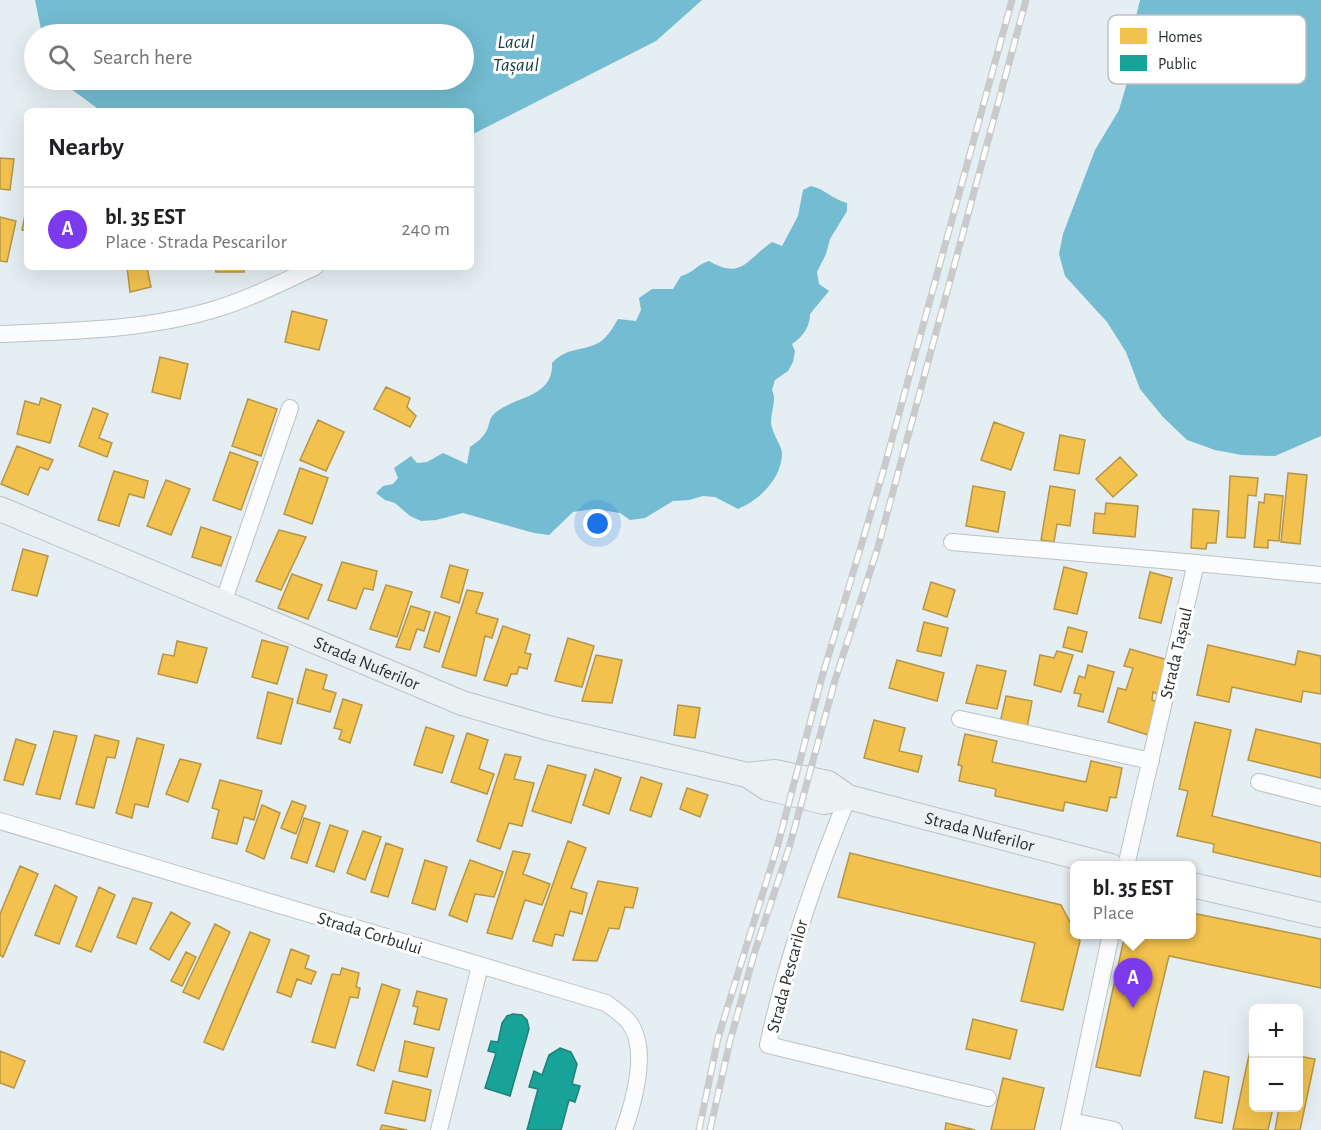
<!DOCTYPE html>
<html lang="en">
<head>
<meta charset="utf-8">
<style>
  body { margin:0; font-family:"Alegreya Sans",sans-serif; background:#f2f2f2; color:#202124 }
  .controls { position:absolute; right:18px; bottom:18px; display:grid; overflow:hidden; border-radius:9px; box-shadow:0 6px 24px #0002 }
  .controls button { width:54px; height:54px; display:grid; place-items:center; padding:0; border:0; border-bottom:2px solid #e0e0e0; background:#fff; color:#202124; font:30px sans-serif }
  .you { position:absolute; left:598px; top:524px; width:21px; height:21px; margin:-15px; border:4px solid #fff; border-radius:50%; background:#1a73e8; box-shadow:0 0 0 9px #1a73e833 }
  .badge { display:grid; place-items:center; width:39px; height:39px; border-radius:50%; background:#7c3aed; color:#fff; font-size:20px; font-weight:700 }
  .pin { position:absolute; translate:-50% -50px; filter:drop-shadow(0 2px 3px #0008) }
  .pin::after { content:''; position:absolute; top:32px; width:21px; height:18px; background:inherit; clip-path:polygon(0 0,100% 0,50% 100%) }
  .popup { position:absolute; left:1070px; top:861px; width:126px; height:78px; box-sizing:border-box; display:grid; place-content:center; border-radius:9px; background:#fff; filter:drop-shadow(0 2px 4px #0005); font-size:20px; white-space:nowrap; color:#757577 }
  .popup b { font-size:22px; color:#202124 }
  .popup::after { content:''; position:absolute; left:50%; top:100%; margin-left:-12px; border:12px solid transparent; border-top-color:#fff }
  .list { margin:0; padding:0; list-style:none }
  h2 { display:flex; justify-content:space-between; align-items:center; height:78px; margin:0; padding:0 24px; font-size:26px }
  h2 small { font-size:20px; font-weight:400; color:#757577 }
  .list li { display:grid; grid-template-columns:39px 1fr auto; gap:18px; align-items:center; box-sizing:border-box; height:84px; padding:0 24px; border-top:2px solid #e0e0e0 }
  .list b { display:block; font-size:22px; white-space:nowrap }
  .list p { margin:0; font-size:20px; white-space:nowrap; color:#757577 }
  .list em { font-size:20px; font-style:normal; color:#757577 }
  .icon { flex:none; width:33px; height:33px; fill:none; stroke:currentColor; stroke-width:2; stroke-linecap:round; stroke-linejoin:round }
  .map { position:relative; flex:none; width:1321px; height:1130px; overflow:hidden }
  .search { position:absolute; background:#fff; box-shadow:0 6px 24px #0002; left:24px; top:24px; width:450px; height:66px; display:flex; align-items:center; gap:15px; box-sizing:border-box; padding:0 21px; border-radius:33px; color:#757577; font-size:22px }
  .panel { position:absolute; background:#fff; box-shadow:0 6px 24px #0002; left:24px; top:108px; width:450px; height:162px; border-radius:9px }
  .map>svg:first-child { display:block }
  .water { fill:#73bcd1 }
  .homes { fill:#f2c14e; stroke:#b69646; stroke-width:1.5 }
  .public { fill:#17a398; stroke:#1d817a; stroke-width:1.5 }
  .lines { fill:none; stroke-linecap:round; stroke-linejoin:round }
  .street-casing { stroke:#bcc3c5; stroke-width:18 }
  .secondary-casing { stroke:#bcc3c5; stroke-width:26 }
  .street { stroke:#fbfcfd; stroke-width:16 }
  .secondary { stroke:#ebf0f2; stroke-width:24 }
  .rail-casing { stroke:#c8cacc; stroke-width:7 }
  .rail { stroke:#fff; stroke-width:4.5; stroke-dasharray:14; stroke-linecap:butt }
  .labels { text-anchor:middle; stroke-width:6; stroke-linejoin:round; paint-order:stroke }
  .street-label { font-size:18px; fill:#2a3133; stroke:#fff }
  .water-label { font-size:20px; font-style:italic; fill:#16424f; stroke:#fff }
  .key { fill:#fff; stroke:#bfc1c2; stroke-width:1.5 }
  .key-label { font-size:16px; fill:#2a3133 }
</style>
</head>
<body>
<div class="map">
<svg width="1321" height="1130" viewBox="0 0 1321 1130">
  <rect width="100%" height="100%" fill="#e5eef2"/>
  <path class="water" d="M 35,0 L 702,0 L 656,41 L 471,135 L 471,111 L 101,111 L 59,80 L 464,80 L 464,34 L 42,34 Z
    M 1140,0 L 1321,0 L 1321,436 L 1275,456 L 1242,455 L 1215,450 L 1187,440 L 1163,417 L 1140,389 L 1126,352 L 1107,322 L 1065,276 L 1059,254 L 1063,234 L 1095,150 L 1119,110 L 1129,76 L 1129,46 Z
    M 811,186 C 825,189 832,199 847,203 L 847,211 L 830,239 L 826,254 L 817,272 L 819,284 L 829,291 L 810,314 C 810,326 803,337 792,344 L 795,351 L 793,362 L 788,371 L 775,380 L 772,390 C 777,400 771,411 771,422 C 772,434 781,444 782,453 C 782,478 760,500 738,509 L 715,497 L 703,496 L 689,500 L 673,501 L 645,518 L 630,520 L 620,513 L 607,511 L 593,509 L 573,512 L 549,535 L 534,533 L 463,513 L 436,520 L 421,521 L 410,516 L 395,503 L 385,500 L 376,493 L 383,486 L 393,484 L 398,478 L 394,468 L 411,456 L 417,463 L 427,462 L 443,453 L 467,464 L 470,447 C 477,442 483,438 487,430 C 490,423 489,418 495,413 C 514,396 554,398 552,363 C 568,346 583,352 600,342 C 608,336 613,328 618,319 L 636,321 L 641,310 L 639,298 L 652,289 L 673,289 L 681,276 C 694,273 697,264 709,261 C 742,280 746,260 772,242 L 782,246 L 798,216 L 803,190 Z"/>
  <path class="homes" d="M 0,158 L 14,159 L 10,190 L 0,189 Z
    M 27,205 L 27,231 L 22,230 Z
    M 0,217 L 16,221 L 7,262 L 0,261 Z
    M 127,267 L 151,267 L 147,268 L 151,287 L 130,292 Z
    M 215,267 L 244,267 L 244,272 L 216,272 Z
    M 292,311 L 327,320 L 319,350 L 285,342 Z
    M 160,357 L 188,364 L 180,399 L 152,392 Z
    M 386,387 L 410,398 L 407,407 L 416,416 L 410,427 L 374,409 Z
    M 41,398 L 61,405 L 50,443 L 17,434 L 25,401 L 39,405 Z
    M 248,399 L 277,409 L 261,456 L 232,446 Z
    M 93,408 L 108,414 L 99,438 L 112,443 L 107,457 L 79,446 Z
    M 318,420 L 344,432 L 326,471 L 300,460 Z
    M 994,422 L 1024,433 L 1011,470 L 981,460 Z
    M 1060,435 L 1085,440 L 1079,474 L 1054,470 Z
    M 17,446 L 53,460 L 48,470 L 40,467 L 28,495 L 1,484 Z
    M 230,452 L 258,462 L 241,510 L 213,500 Z
    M 1120,457 L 1137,475 L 1113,497 L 1096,479 Z
    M 300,468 L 328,478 L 312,524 L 284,514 Z
    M 114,471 L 148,481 L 144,498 L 129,494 L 119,526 L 98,520 Z
    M 1288,473 L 1307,475 L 1300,544 L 1281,542 Z
    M 1230,476 L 1258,478 L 1256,496 L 1248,495 L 1245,538 L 1227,537 Z
    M 166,480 L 190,489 L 171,535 L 147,526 Z
    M 973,486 L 1005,492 L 998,532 L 966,526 Z
    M 1050,486 L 1075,490 L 1070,526 L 1057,524 L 1054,542 L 1041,540 Z
    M 1265,494 L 1283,496 L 1279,541 L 1268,540 L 1268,548 L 1254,547 L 1259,502 L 1264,503 Z
    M 1106,503 L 1138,506 L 1135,537 L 1093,533 L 1095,513 L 1105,514 Z
    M 1193,509 L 1219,511 L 1216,543 L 1207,543 L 1206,549 L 1191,548 Z
    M 201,527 L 231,537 L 221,566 L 192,557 Z
    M 279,530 L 306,537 L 281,590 L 256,581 Z
    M 23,549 L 48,556 L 37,596 L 12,590 Z
    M 342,562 L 377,571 L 373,590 L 364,588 L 356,609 L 328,600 Z
    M 450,565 L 468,570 L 459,603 L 441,597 Z
    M 1064,567 L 1087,573 L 1077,614 L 1054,609 Z
    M 1150,572 L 1172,578 L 1161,623 L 1139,618 Z
    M 292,574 L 322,585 L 308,619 L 278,608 Z
    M 931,582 L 955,590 L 947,617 L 923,609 Z
    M 386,585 L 412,592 L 397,637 L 370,629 Z
    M 467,590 L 483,593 L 476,613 L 498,619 L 492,638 L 485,636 L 476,676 L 442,667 Z
    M 411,606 L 430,612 L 424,631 L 417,629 L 410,650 L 396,647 Z
    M 435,612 L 450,617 L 439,652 L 424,647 Z
    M 924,622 L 948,628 L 941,656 L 917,651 Z
    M 503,626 L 530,635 L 525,653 L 531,654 L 527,669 L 519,667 L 517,674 L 511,674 L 507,686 L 484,680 Z
    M 1068,627 L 1087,632 L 1082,652 L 1063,647 Z
    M 568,638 L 594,646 L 582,687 L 555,681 Z
    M 262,640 L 288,647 L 277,684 L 252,677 Z
    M 177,641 L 207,648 L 197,683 L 158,674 L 163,654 L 174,656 Z
    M 1208,645 L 1295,665 L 1298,651 L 1321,656 L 1321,694 L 1303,691 L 1301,702 L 1232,687 L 1229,702 L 1197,695 Z
    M 1130,649 L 1168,660 L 1159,695 L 1153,692 L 1152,700 L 1159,702 L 1151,736 L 1108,722 L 1118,688 L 1126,690 L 1133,668 L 1124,666 Z
    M 1057,651 L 1073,655 L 1061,692 L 1034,685 L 1040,655 L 1054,658 Z
    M 596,655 L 622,660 L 612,703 L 582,701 Z
    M 897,660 L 944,673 L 937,701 L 889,688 Z
    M 977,665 L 1006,671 L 997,709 L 966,703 Z
    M 1088,665 L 1114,672 L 1103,712 L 1078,706 L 1081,694 L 1074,693 L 1079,676 L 1085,678 Z
    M 306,669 L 327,675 L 323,689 L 336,693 L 330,712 L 297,703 Z
    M 268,692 L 293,699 L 281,744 L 257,738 Z
    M 1006,696 L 1032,701 L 1027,728 L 1000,723 Z
    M 343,699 L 362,705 L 350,743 L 339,739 L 342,730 L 334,728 Z
    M 678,705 L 700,708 L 695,738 L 674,735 Z
    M 874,720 L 905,728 L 899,751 L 922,756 L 918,772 L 864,758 Z
    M 1195,722 L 1231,730 L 1212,816 L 1321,843 L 1321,877 L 1213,852 L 1214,844 L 1177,836 L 1188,791 L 1179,789 Z
    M 426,727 L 454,736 L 442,773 L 414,765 Z
    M 1256,729 L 1321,744 L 1321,778 L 1248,760 Z
    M 54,731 L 77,736 L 60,799 L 36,794 Z
    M 467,733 L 488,740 L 479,769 L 494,774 L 487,794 L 451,782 Z
    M 965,734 L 997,741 L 992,762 L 1086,782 L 1091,761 L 1122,768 L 1116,798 L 1110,797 L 1107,811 L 1065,802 L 1063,811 L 995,796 L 996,789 L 959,781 L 962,766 L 958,765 Z
    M 95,735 L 119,741 L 115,758 L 107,757 L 94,808 L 76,804 Z
    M 137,738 L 164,745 L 148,807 L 135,804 L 132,818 L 116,813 Z
    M 16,739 L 36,745 L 23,785 L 4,780 Z
    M 505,754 L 521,757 L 514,779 L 534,783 L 522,826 L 509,823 L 500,849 L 477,841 Z
    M 180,759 L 201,764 L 188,802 L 166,794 Z
    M 548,765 L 586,775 L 571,823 L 532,811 Z
    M 595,769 L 621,778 L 609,814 L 583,805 Z
    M 641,777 L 662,784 L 651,817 L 630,810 Z
    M 220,780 L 262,791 L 254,820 L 244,817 L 237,844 L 212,838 L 219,810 L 212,808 Z
    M 687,788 L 708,795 L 700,817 L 680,809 Z
    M 292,801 L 306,806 L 296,834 L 281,828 Z
    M 262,805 L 280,813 L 264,859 L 246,851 Z
    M 304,818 L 320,823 L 307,863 L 291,858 Z
    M 330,825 L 348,831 L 334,872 L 316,866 Z
    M 363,831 L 381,837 L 365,880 L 347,873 Z
    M 568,841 L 586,848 L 571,888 L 587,893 L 582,914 L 570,911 L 563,936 L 555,934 L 552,946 L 533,941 Z
    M 386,843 L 403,849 L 388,897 L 371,892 Z
    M 513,851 L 530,854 L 523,874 L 550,884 L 542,905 L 525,900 L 512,939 L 487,933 Z
    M 850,853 L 1061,905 L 1074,930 L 1074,934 L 1077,934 L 1080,941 L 1063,1010 L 1021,1001 L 1035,943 L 838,897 Z
    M 425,860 L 447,867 L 435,910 L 412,903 Z
    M 470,860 L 503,872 L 494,897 L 475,894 L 467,922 L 449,915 Z
    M 20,866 L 38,874 L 3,957 L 0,955 L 0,914 Z
    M 598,881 L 638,888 L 633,908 L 625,907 L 619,929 L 609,928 L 597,961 L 573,960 Z
    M 55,885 L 77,897 L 59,944 L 35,935 Z
    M 99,887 L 115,895 L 91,952 L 76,946 Z
    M 133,898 L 152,903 L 136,944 L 117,937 Z
    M 171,912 L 190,923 L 169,960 L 150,949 Z
    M 1192,913 L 1321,939 L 1321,988 L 1169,956 L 1140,1076 L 1096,1067 L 1125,934 L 1192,934 Z
    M 215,924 L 230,932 L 199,999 L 183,992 Z
    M 250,932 L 270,940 L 223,1050 L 204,1042 Z
    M 291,949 L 309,956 L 305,968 L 316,972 L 311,984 L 297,979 L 291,997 L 277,992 Z
    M 186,952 L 196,957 L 182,986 L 171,981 Z
    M 342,968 L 359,973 L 356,987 L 360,988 L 358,998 L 350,997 L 335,1048 L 312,1042 L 332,974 L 340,975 Z
    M 382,984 L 400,990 L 374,1071 L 357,1065 Z
    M 417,991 L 447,999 L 439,1030 L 414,1024 L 418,1007 L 413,1006 Z
    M 973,1019 L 1017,1030 L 1010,1059 L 966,1049 Z
    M 405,1041 L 434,1048 L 427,1077 L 399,1071 Z
    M 1251,1046 L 1254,1046 L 1254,1108 L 1273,1108 L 1268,1130 L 1233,1129 Z
    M 0,1051 L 25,1061 L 14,1088 L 0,1083 Z
    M 1298,1056 L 1315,1059 L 1300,1130 L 1275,1130 L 1279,1108 L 1298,1108 Z
    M 1204,1071 L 1229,1077 L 1222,1123 L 1195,1118 Z
    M 1003,1078 L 1044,1088 L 1034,1130 L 991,1130 Z
    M 393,1081 L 431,1090 L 425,1121 L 385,1113 Z
    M 946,1123 L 975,1130 L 945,1130 Z
    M 382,1125 L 407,1130 L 380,1130 Z"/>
  <path class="public" d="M 513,1014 L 522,1015 L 527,1020 L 529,1029 L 510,1096 L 485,1088 L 496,1053 L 488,1051 L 491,1041 L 498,1042 L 502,1023 L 507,1016 Z
    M 560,1048 L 571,1052 L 577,1064 L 572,1084 L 580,1086 L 575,1102 L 569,1100 L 561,1130 L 527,1130 L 538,1089 L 529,1087 L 534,1071 L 542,1075 L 549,1055 Z"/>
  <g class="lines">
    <g class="street-casing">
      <path id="street" d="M 0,334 C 73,331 152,330 222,307 C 254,297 284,281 315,267
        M 952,542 L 1196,563
        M 223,603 L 290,408
        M 960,719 L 1151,761
        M 1259,782 L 1321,798
        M 848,797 C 814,879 787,958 768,1045 L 988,1098
        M 0,821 L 606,1003 C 614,1009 622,1014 628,1021 C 650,1047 634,1101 624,1130
        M 1126,866 L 1196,563 L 1321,575
        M 1071,1121 L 1114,1130
        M 439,1130 L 480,966
        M 1069,1130 L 1111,934"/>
    </g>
    <g class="secondary-casing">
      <g id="secondary">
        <path id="s1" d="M 0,509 L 462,703 L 548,728 L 747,775 L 767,788 L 824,802 L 848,797"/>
        <path id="s2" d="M 747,775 L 775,772 L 828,783 L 848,797 L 1111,866"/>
        <path d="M 1192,885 L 1321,915"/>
      </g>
    </g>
    <use href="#street" class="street"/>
    <use href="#secondary" class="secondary"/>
    <g class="rail-casing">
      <path id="rail" d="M 699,1130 L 718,1038 L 778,844 L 822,677 L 883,472 L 1012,0
        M 710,1130 L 730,1041 L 755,951 L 789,848 L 836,677 L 878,547 L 1026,0"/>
    </g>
    <use href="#rail" class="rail"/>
  </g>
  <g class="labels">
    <g class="street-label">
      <text transform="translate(1176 653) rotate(-77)" y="6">Strada Tașaul</text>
      <text dy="6" stroke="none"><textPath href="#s1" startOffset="398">Strada Nuferilor</textPath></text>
      <text dy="6" stroke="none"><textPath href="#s2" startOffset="243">Strada Nuferilor</textPath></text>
      <text transform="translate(370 933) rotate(17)" y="6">Strada Corbului</text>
      <text transform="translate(787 976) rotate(-75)" y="6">Strada Pescarilor</text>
    </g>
    <g class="water-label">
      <text x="516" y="48">Lacul<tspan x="516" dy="23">Tașaul</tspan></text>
    </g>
  </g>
  <rect x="1108" y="15" width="198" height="69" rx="9" class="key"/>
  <rect x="1120" y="28" width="27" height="16" fill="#f2c14e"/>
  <rect x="1120" y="55" width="27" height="16" fill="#17a398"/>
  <g class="key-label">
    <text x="1158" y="42">Homes</text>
    <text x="1158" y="69">Public</text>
  </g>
</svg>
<div class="controls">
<button>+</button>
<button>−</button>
</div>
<div class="you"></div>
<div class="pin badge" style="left:1133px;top:1008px">A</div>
<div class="popup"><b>bl. 35 EST</b>Place</div>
<div class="search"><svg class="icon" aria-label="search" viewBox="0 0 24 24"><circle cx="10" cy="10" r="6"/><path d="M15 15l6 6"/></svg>Search here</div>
<section class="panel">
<h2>Nearby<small></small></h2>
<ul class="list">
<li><span class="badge">A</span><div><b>bl. 35 EST</b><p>Place · Strada Pescarilor</p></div><em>240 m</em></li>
</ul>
</section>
</div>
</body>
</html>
